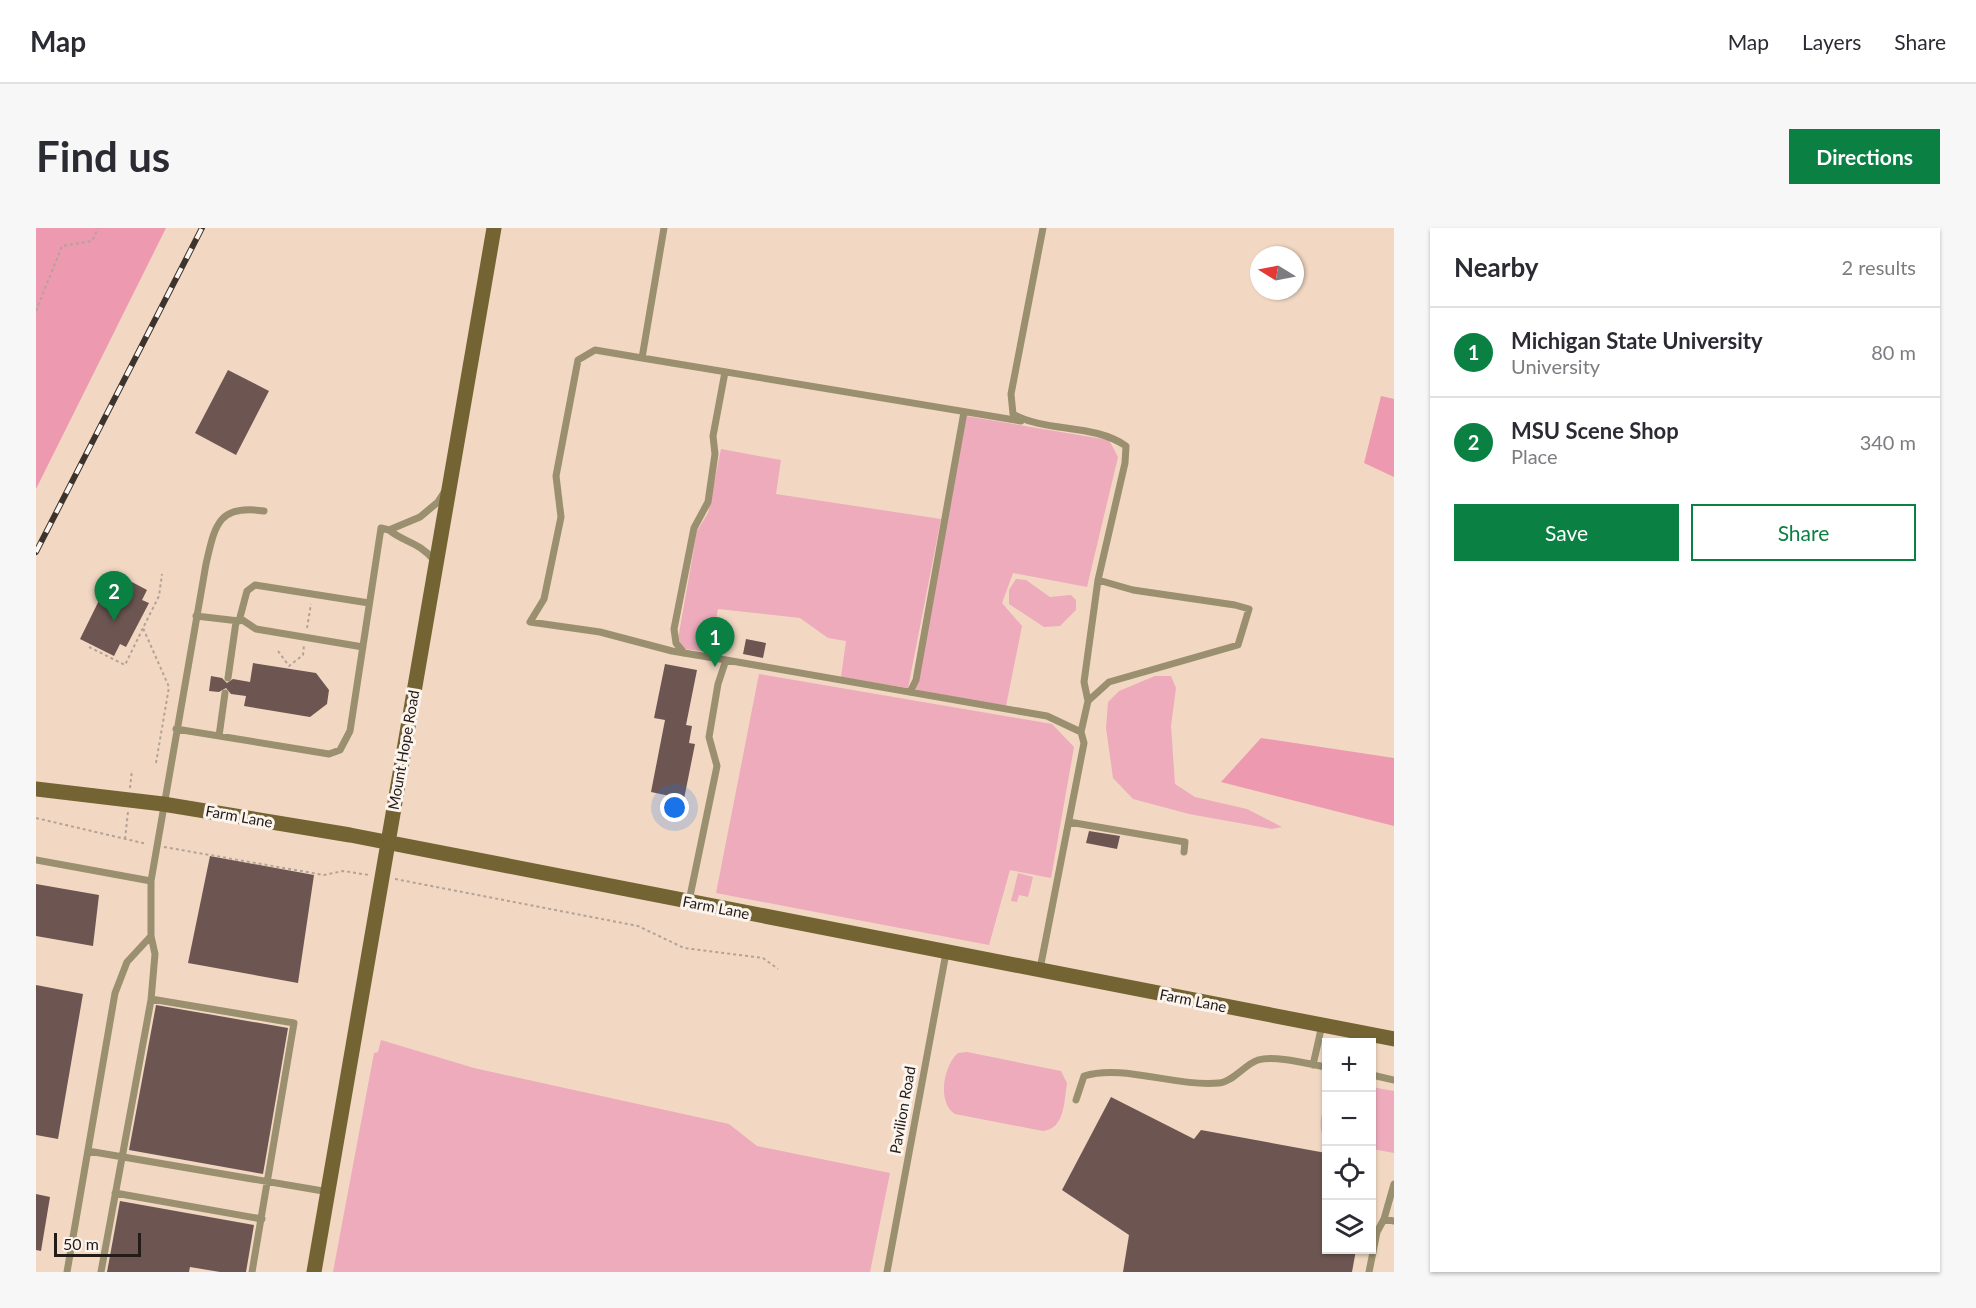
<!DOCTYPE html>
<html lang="en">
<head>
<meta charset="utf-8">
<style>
  body { margin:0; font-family:Lato,sans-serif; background:#f7f7f7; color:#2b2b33 }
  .controls { position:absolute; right:18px; bottom:18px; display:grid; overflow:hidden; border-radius:0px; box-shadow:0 2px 4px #0004 }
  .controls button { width:54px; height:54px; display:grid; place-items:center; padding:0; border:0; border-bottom:2px solid #e1e1e2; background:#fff; color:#2b2b33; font:30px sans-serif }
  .compass { position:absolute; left:1214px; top:18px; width:54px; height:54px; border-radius:50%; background:#fff; box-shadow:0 2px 4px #0004; rotate:280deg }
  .scale { position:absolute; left:18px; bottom:15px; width:87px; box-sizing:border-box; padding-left:6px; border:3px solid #231c16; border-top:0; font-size:16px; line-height:21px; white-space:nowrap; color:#231c16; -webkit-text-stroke:4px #fcf4ee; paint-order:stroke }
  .you { position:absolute; left:639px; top:580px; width:21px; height:21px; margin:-15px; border:4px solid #fff; border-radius:50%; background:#1a73e8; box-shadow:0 0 0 9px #1a73e833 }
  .badge { display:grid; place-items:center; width:39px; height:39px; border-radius:50%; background:#0b8043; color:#fff; font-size:20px; font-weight:700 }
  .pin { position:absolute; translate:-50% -50px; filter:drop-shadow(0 2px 3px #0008) }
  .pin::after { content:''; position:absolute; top:32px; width:21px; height:18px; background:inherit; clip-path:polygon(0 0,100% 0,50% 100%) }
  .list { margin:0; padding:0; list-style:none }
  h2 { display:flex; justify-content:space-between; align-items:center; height:78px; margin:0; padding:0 24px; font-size:26px }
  h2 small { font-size:20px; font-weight:400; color:#7c7c81 }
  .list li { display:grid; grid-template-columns:39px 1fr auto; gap:18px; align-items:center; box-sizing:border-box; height:90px; padding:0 24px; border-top:2px solid #e1e1e2 }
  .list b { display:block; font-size:22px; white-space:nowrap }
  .list p { margin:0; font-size:20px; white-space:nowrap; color:#7c7c81 }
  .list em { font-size:20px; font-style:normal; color:#7c7c81 }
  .actions { display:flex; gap:12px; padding:18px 24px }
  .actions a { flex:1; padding:14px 0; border:2px solid #0b8043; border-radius:0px; text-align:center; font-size:21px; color:#0b8043 }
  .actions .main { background:#0b8043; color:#fff }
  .icon { flex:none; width:33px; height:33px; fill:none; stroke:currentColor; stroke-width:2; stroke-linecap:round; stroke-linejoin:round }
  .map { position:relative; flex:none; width:1358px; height:1044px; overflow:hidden; border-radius:0px }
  header { display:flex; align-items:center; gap:36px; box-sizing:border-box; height:84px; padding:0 30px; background:#fff; border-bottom:2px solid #e1e1e2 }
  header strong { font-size:28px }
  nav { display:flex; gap:33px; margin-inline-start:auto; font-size:21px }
  .intro { display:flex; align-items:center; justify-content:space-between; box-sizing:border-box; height:144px; padding:0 36px }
  h1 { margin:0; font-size:42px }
  .button { padding:15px 27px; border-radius:0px; background:#0b8043; color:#fff; font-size:21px; font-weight:700 }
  main { display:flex; gap:36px; padding:0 36px }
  aside { flex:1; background:#fff; border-radius:0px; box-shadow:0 2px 4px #0004 }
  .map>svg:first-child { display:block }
  .built { fill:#f2d8c3; fill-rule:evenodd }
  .green { fill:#edabbc }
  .forest { fill:#ed9ab0 }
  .building { fill:#6d5652 }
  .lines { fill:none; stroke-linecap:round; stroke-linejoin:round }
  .path { stroke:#b3a397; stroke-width:2; stroke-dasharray:3 3; stroke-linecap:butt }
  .lane { stroke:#9a8f6f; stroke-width:7 }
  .secondary { stroke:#746433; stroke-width:15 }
  .rail-casing { stroke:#3c332c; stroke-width:6 }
  .rail { stroke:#fcf4ee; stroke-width:4; stroke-dasharray:11; stroke-linecap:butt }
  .labels { text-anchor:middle; stroke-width:6; stroke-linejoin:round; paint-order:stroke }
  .street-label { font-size:15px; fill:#231c16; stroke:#fcf4ee }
</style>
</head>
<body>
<header>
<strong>Map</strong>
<nav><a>Map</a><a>Layers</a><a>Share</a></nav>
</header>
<div class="intro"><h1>Find us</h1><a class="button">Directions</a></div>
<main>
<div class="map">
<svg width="1358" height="1044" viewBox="0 0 1358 1044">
  <rect width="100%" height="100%" fill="#f9e5d5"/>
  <path class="built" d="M 0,0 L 1358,0 L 1358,1044 L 0,1044 ZM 1223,27 L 1259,27 L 1259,63 L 1223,63 ZM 1290,814 L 1336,814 L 1336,1022 L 1290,1022 Z"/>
  <path class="green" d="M 930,188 L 1073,212 L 1082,229 L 1051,359 L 977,345 L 966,375 L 986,398 L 970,478 L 879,462 Z
    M 685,221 L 745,232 L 740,266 L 905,291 L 872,460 L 805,449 L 810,413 L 792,410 L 764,390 L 682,381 L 673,424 L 648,421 L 642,411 L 661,303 L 672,285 Z
    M 980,351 L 990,352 L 1014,369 L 1035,367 L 1040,372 L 1040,382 L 1024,398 L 1008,399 L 973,376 L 973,362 Z
    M 723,446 L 1016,496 L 1038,519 L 1015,650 L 974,642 L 953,717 L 680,665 Z
    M 1119,448 L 1135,448 L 1140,460 L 1135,498 L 1139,556 L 1159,569 L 1211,581 L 1246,599 L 1236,601 L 1153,586 L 1097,571 L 1077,550 L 1070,500 L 1072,474 L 1083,463 Z
    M 982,645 L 997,649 L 992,669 L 983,667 L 981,674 L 975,673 Z
    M 345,812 L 438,840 L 693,896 L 721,918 L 854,945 L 834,1044 L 297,1044 L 338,825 L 342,824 Z
    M 931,824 L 1025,843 L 1031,855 C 1028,873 1029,901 1007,903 L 919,886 C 901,875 907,838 922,825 Z
    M 1336,859 L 1358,863 L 1358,925 L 1336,921 Z
    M 1290,868 L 1290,911 C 1279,900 1288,882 1290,868 Z"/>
  <path class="forest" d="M 0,0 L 130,0 L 0,261 Z
    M 1345,168 L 1358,171 L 1358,249 L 1328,235 Z
    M 1225,510 L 1358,530 L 1358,598 L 1185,554 Z"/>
  <path class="building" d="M 192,142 L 233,163 L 200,227 L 159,205 Z
    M 77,344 L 111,362 L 106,372 L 113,375 L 90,419 L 84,416 L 78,428 L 44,411 Z
    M 710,411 L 730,415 L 727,430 L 707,426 Z
    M 217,435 L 280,445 L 293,462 L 291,476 L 274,489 L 208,478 L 210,468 L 195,466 L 190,460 L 183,464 L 173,463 L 175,448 L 186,450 L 191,455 L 197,451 L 214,454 Z
    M 629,436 L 661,442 L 650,497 L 656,498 L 653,515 L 659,516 L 648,571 L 615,564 L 629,492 L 618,490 Z
    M 1053,603 L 1084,608 L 1081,621 L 1050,615 Z
    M 174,628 L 278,647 L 262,755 L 152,735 Z
    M 0,656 L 63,667 L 57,718 L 0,708 Z
    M 0,757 L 47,766 L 22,911 L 0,907 Z
    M 120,777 L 252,800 L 227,946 L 93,922 Z
    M 1075,869 L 1158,911 L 1165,902 L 1290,925 L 1290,1022 L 1320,1022 L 1316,1044 L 1087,1044 L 1093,1007 L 1026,962 Z
    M 0,966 L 14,969 L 5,1023 L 0,1022 Z
    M 84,973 L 218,997 L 210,1044 L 184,1044 L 154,1039 L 153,1044 L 71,1044 Z"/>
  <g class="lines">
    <path class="path" d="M 0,83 L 26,18 L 56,13 L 62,0
      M 271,400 L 275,376
      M 53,419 L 89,437 L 107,400
      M 242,423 L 253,438 L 267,427 L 268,417
      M 120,535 L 133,459 L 107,400 L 123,368 L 126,346
      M 94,560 L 96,542
      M 0,590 L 111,616
      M 89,611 L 92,584
      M 128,619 L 288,647 L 307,643 L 333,647
      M 359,651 L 602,698 L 648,720 L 727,730 L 742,741"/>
    <path class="lane" d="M 628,0 L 606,130 L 985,193
      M 1007,0 L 975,166 L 977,186 C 1011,205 1057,195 1090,218 L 1089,235 L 1062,352 L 1048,454 L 1052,473
      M 606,130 L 559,122 L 542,132 L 520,248 L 525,289 L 508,371 L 494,394 L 564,404 L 636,423 L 690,432 L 682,456 L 673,509 L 681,538 L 653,673
      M 399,333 C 382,313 369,315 353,302 L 384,289 L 402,274 L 409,263
      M 160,388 L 203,393 L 211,363 L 219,357 L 333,375
      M 205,391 L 220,401 L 327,419
      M 648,425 L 640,415 L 638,401 L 658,300 L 672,274 L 679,226 L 677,208 L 689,144
      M 690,432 L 1011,488 L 1045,504
      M 192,450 L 200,394
      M 874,464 L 880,452 L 928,184
      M 140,501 L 293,526 L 304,522 L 314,503 L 345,300 L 353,302
      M 183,508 L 189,465
      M 1033,594 L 1149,614 L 1148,624
      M 0,632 L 115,653
      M 1004,741 L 1048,515 L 1045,504 L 1052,473 L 1073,454 L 1202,417 L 1213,381 L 1199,377 L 1097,362 L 1062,352
      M 115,771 L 258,795 L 216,1044
      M 1277,837 L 1286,797
      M 1336,847 L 1358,852
      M 1040,872 L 1048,848 C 1087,836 1139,859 1183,855 C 1197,854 1209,836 1222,832 C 1239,827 1273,836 1290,839
      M 52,923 L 293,964
      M 79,965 L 226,991
      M 1348,991 L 1358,956
      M 31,1044 L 79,765 L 91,734 L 115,708
      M 65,1044 L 115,772 L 119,726 L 115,708 L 115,653 L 170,336 C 179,297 182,276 228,283
      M 851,1044 L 910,725
      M 1333,1044 L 1341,1004 L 1348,991 L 1358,993"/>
    <path class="secondary" d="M 0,561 L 127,576 L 314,607 L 1358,811
      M 278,1044 L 458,0"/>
    <g class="rail-casing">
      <path id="rail" d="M 0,324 L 166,0"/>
    </g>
    <use href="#rail" class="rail"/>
  </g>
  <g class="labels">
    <g class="street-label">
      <text transform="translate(368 522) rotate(-80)" y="5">Mount Hope Road</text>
      <text transform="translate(203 589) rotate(10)" y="5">Farm Lane</text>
      <text transform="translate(680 680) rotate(11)" y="5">Farm Lane</text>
      <text transform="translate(1157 773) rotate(11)" y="5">Farm Lane</text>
      <text transform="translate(867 882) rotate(-80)" y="5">Pavilion Road</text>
    </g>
  </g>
</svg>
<div class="controls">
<button>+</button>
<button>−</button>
<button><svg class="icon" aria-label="locate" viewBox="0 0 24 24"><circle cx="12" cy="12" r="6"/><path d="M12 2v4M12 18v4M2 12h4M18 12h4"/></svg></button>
<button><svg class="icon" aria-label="layers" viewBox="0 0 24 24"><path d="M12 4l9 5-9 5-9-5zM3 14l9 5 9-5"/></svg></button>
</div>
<svg class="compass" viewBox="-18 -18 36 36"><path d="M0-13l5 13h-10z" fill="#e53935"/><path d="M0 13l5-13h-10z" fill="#7c7c81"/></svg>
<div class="scale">50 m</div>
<div class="you"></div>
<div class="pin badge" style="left:679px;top:439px">1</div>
<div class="pin badge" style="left:78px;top:393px">2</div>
</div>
<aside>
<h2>Nearby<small>2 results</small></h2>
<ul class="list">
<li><span class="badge">1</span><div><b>Michigan State University</b><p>University</p></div><em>80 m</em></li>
<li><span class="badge">2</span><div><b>MSU Scene Shop</b><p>Place</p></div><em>340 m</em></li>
</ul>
<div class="actions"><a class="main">Save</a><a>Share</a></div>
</aside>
</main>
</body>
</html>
